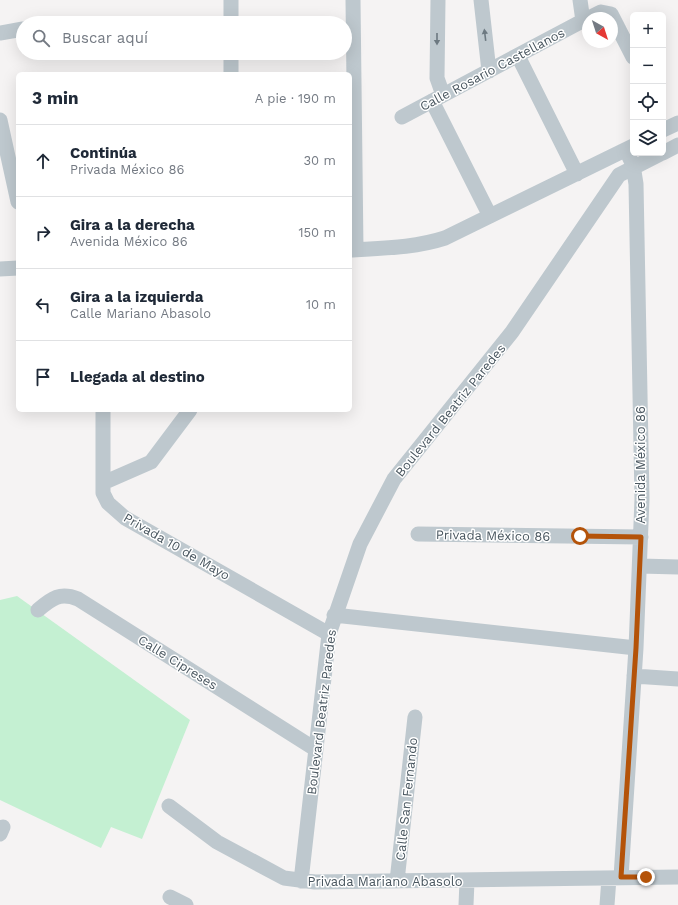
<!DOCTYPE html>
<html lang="es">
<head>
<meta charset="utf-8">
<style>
  body { margin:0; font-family:"Work Sans",sans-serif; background:#f6f6f7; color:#1f2937 }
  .controls { position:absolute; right:12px; top:12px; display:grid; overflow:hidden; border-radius:6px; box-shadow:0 4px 16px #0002 }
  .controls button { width:36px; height:36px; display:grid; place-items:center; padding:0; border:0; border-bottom:1px solid #e0e1e3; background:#fff; color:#1f2937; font:20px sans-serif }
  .compass { position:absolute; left:582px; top:12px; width:36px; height:36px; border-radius:50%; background:#fff; box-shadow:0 4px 16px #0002; rotate:141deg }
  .stop { position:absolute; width:12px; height:12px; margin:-9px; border:3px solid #b45309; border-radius:50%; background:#fff }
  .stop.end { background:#b45309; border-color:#fff; box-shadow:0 1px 4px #0008 }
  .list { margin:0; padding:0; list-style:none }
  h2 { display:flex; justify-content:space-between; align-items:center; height:52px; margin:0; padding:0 16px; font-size:17px }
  h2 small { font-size:13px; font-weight:400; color:#747a83 }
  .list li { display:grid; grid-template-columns:26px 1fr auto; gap:12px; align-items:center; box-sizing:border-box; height:72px; padding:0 16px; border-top:1px solid #e0e1e3 }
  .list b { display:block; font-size:15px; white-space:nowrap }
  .list p { margin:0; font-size:13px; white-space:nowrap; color:#747a83 }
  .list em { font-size:13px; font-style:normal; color:#747a83 }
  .icon { flex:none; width:22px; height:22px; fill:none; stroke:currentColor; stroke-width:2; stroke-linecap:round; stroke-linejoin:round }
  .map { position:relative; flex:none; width:678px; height:905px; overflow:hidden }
  .search { position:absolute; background:#fff; box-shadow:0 4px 16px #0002; left:16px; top:16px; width:336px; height:44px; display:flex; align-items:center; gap:10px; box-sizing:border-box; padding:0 14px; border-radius:22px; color:#747a83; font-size:15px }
  .panel { position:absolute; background:#fff; box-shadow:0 4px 16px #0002; left:16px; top:72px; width:336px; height:340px; border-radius:6px }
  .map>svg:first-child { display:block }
  .green { fill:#c4f0d2 }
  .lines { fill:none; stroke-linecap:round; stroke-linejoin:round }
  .minor { stroke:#bec8ce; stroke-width:15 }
  .oneway { fill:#6d7981 }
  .route { stroke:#b45309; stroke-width:5 }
  .labels { text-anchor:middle; stroke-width:3; stroke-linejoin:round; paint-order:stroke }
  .street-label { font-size:13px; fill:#4a5760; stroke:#fff }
</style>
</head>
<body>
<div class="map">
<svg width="678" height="905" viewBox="0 0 678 905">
  <rect width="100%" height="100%" fill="#f5f3f3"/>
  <path class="green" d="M 17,596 L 190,720 L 142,839 L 111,827 L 101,848 L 0,800 L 0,600 Z"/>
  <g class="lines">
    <path class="minor" d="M 231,0 L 231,23
      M 353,0 L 356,249
      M 438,0 L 437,78 L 443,95
      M 481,0 L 489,71
      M 580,0 L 583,21
      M 589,18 L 601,12 L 611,14 L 633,57
      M 0,33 L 23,29
      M 231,53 L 231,74
      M 518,56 L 577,174
      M 432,101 L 490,216
      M 402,117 L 588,18
      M 0,120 L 18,202
      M 663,130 L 678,123
      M 663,153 L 678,145
      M 350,250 C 383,248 414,248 445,238 L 633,146
      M 0,269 L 18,268
      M 103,410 L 103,493 L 108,503 L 125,518 L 329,634
      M 103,483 L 151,462 L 190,410
      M 418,534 L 641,537
      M 640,566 L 678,567
      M 38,610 C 52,598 60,592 78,599 L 315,749
      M 334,615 L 636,648
      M 634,676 L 678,679
      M 169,806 L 217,842 L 284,878 L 315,882 L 678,877
      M 0,834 L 3,827
      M 621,877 L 636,648 L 642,499 L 636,184 L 633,165 L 626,150
      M 301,881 L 329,634 L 360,544 L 394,479 L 512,332 L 619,175 L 662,153
      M 397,881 L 415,717
      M 170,897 L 186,905
      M 466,905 L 467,881
      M 607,905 L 609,878"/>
  </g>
  <defs><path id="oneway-solid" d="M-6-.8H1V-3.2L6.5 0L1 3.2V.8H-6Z"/></defs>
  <g class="oneway">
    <use href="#oneway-solid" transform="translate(485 35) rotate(-97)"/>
    <use href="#oneway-solid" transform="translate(437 39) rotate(90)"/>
  </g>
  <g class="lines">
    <path class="route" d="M 580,536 L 641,537 L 636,648 L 621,877 L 646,877"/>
  </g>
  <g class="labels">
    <g class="street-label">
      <text transform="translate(492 69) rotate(-28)" y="5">Calle Rosario Castellanos</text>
      <text transform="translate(450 410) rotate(-51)" y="5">Boulevard Beatriz Paredes</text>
      <text transform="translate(640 465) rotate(-90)" y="5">Avenida México 86</text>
      <text transform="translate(493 535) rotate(1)" y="5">Privada México 86</text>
      <text transform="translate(177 546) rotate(30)" y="5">Privada 10 de Mayo</text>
      <text transform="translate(178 662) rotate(32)" y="5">Calle Cipreses</text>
      <text transform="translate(321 712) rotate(-83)" y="5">Boulevard Beatriz Paredes</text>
      <text transform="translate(406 799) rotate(-84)" y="5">Calle San Fernando</text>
      <text x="385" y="886">Privada Mariano Abasolo</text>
    </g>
  </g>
</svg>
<div class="controls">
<button>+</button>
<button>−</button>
<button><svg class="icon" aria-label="locate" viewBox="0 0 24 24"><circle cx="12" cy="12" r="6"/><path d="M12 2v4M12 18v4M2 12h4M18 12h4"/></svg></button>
<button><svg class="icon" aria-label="layers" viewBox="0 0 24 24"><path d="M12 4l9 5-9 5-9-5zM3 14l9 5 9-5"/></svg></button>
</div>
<svg class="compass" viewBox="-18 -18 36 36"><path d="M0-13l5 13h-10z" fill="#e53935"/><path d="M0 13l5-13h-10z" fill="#747a83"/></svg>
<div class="stop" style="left:580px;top:536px"></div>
<div class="stop end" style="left:646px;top:877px"></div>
<div class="search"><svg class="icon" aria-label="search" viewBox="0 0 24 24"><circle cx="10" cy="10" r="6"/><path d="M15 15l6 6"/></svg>Buscar aquí</div>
<section class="panel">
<h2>3 min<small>A pie · 190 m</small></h2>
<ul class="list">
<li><svg class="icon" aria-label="ahead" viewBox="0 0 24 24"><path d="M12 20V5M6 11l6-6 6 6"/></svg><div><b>Continúa</b><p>Privada México 86</p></div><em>30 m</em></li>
<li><svg class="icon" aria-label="right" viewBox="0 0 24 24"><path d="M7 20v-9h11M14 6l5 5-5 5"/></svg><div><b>Gira a la derecha</b><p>Avenida México 86</p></div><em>150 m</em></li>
<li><svg class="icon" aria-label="left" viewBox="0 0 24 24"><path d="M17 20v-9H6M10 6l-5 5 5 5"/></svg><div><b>Gira a la izquierda</b><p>Calle Mariano Abasolo</p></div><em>10 m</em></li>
<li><svg class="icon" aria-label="arrive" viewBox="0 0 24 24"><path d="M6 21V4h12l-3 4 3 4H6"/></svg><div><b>Llegada al destino</b></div></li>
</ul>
</section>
</div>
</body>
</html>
